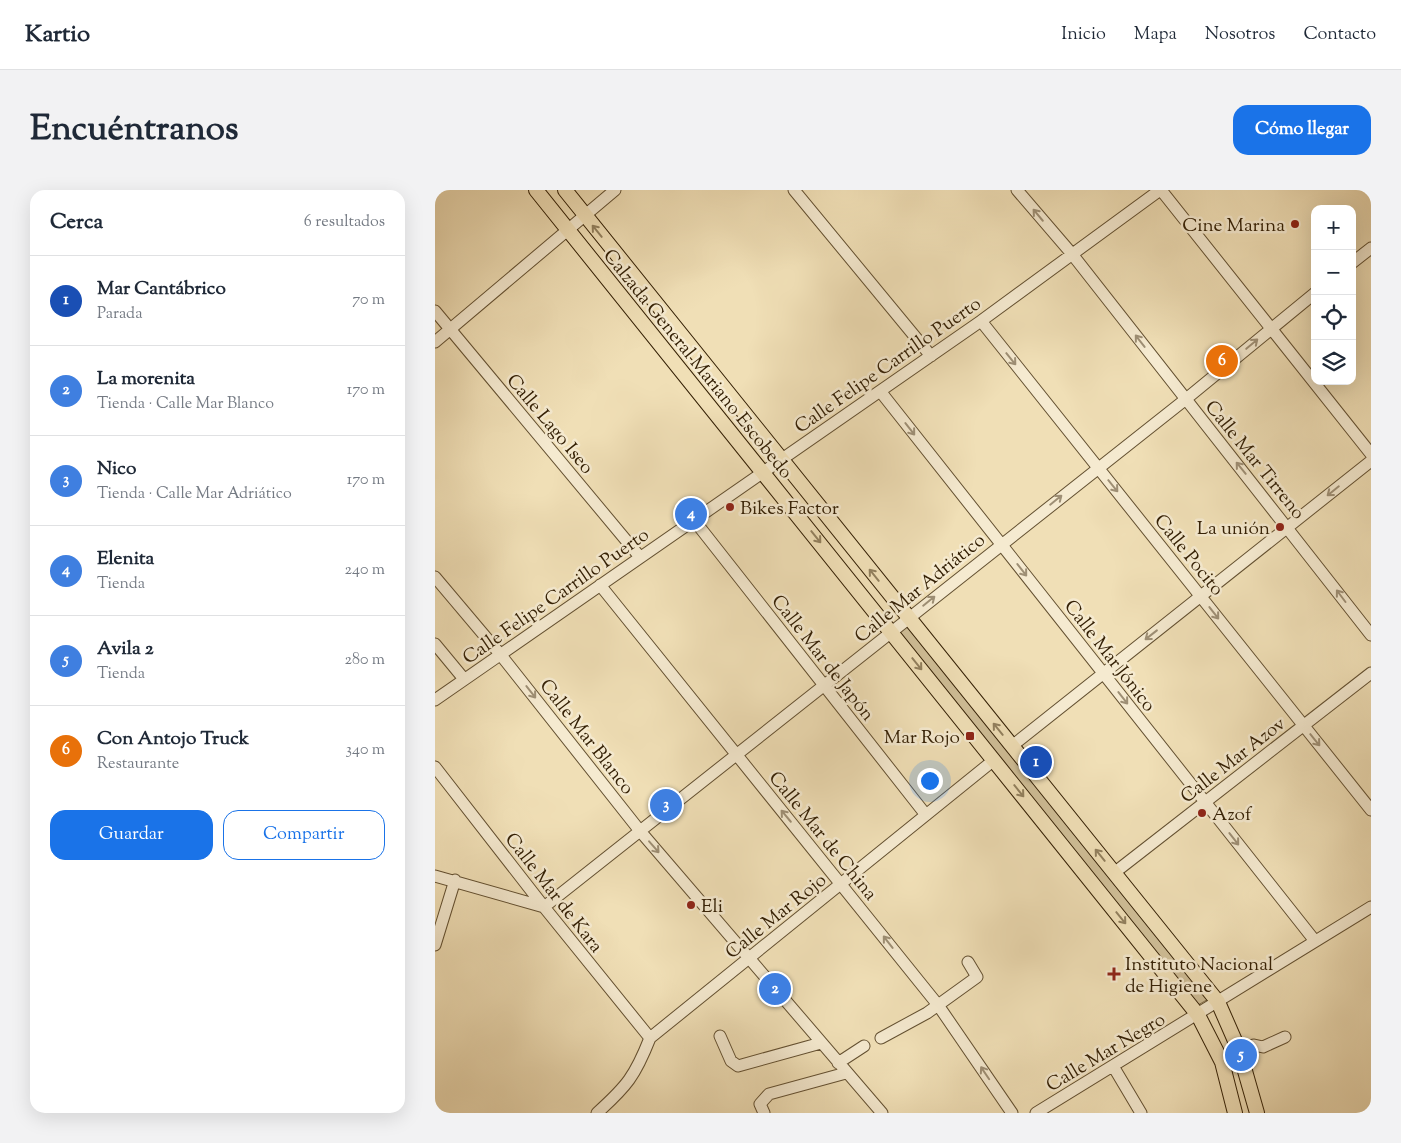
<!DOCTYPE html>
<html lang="es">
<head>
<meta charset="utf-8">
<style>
  body { margin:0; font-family:"Sorts Mill Goudy",serif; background:#f2f2f3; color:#1f2937 }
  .controls { position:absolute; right:15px; top:15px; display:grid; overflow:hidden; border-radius:10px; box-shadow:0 5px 20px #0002 }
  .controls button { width:45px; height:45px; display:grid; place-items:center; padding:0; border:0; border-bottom:1px solid #e0e1e3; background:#fff; color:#1f2937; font:25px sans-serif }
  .you { position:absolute; left:494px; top:590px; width:18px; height:18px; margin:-12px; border:4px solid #fff; border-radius:50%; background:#1a73e8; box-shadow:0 0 0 8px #1a73e833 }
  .badge { display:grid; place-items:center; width:32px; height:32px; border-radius:50%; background:#1a73e8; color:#fff; font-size:16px; font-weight:700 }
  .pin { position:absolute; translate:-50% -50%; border:2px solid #fff; box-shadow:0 1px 5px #0006 }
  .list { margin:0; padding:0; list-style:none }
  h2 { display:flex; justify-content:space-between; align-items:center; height:65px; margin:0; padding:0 20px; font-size:21px }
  h2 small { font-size:16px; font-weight:400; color:#747a83 }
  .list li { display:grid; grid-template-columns:32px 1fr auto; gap:15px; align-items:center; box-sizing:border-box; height:90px; padding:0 20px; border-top:1px solid #e0e1e3 }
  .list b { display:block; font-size:19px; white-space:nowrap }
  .list p { margin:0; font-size:16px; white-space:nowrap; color:#747a83 }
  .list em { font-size:16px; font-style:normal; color:#747a83 }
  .actions { display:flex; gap:10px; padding:15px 20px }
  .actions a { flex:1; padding:11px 0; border:1px solid #1a73e8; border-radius:15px; text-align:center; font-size:18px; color:#1a73e8 }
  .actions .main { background:#1a73e8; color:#fff }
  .icon { flex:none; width:28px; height:28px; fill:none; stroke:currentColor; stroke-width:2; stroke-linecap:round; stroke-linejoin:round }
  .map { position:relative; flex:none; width:936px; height:923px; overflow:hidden; border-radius:15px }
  header { display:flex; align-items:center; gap:30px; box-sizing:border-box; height:70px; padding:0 25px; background:#fff; border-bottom:1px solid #e0e1e3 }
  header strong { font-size:24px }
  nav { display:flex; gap:28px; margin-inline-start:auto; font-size:18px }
  .intro { display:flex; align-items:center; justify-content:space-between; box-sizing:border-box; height:120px; padding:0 30px }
  h1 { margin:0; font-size:35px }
  .button { padding:12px 22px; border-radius:15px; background:#1a73e8; color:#fff; font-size:18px; font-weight:700 }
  main { display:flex; gap:30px; padding:0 30px }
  aside { flex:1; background:#fff; border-radius:15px; box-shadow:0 5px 20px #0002 }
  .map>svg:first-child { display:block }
  .green { fill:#d0bf98; stroke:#82704e }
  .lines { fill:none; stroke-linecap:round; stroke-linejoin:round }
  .minor-casing { stroke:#635031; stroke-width:13 }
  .major-casing { stroke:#342005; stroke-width:16 }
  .minor { stroke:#f5ead0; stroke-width:11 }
  .major { stroke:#f0dfb6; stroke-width:14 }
  .oneway { stroke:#9e8f75 }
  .oneway2 { stroke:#92805e }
  .poi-dot { fill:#8f2418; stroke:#f5ead0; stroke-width:2 }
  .labels { text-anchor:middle; stroke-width:5; stroke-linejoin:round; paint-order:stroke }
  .poi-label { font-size:19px; fill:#342005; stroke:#f5ead0; text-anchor:start }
  .street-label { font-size:19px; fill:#342005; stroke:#f5ead0 }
</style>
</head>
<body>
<header>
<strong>Kartio</strong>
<nav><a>Inicio</a><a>Mapa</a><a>Nosotros</a><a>Contacto</a></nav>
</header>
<div class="intro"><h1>Encuéntranos</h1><a class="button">Cómo llegar</a></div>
<main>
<aside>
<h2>Cerca<small>6 resultados</small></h2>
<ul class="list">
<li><span class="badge" style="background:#1a4fb4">1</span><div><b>Mar Cantábrico</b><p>Parada</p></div><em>70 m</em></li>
<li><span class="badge" style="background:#3f7fe0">2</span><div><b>La morenita</b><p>Tienda · Calle Mar Blanco</p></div><em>170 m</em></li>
<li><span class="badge" style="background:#3f7fe0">3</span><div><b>Nico</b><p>Tienda · Calle Mar Adriático</p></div><em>170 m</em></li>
<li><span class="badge" style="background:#3f7fe0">4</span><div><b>Elenita</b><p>Tienda</p></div><em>240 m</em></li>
<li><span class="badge" style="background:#3f7fe0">5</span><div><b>Avila 2</b><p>Tienda</p></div><em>280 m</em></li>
<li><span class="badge" style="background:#e8710a">6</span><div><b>Con Antojo Truck</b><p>Restaurante</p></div><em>340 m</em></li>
</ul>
<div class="actions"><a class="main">Guardar</a><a>Compartir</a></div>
</aside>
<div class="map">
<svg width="936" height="923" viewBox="0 0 936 923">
  <rect width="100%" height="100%" fill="#f0dfb6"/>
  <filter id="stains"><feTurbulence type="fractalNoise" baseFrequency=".004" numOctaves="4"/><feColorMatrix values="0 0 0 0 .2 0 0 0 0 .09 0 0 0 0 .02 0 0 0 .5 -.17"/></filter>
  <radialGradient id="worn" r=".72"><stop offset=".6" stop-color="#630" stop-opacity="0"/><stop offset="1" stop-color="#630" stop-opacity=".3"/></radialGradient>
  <path class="green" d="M 474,433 L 775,808 L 763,815 L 462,443 Z"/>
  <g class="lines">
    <g class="minor-casing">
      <path id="minor" d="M 359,0 L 496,166
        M 582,0 L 637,64 L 936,445
        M 726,0 L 936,264
        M 917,73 L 936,58
        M 0,121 L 205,367
        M 546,131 L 936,620
        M 0,152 L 180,0
        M 445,201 L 880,751
        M 259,330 L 491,625
        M 0,387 L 65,464 L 205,641 L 447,923
        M 165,395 L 503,815 L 577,923
        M 0,454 L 29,489
        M 0,510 L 546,131 L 725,0
        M 577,556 L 936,271
        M 0,577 L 109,717 L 215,848
        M 679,683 L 936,483
        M 0,686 L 109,717
        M 109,717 L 751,209 L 880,103
        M 0,755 L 20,690
        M 285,846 L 296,871 L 303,876 L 386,853
        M 446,848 L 492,823 L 542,787 L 533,772
        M 804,860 L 819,855 L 828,857 L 850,847
        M 403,873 L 429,856
        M 678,876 L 706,923
        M 162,923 C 192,896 200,886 215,848 L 559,570
        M 329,923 L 325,914 L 334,904 L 411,883
        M 601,923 L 936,717"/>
    </g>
    <g class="major-casing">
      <path id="major" d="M 101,0 L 763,825 L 787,872 L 800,923
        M 130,0 L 783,812 L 804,860 L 822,923"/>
    </g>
    <use href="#minor" class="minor"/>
    <use href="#major" class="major"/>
  </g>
  <defs><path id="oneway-shaft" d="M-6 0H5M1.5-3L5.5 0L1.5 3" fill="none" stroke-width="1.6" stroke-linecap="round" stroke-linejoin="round" transform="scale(1.25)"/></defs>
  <g class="oneway">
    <use href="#oneway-shaft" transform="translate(603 25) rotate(-130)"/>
    <use href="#oneway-shaft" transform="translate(705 151) rotate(-128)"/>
    <use href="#oneway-shaft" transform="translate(817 154) rotate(-40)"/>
    <use href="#oneway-shaft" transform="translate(576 169) rotate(51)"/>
    <use href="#oneway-shaft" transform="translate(475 239) rotate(52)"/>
    <use href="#oneway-shaft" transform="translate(806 278) rotate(-129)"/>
    <use href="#oneway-shaft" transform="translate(678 296) rotate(51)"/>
    <use href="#oneway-shaft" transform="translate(898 301) rotate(141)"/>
    <use href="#oneway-shaft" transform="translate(621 310) rotate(-39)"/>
    <use href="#oneway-shaft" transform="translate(587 380) rotate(52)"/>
    <use href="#oneway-shaft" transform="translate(906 406) rotate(-127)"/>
    <use href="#oneway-shaft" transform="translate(494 411) rotate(-39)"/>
    <use href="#oneway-shaft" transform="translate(779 423) rotate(52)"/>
    <use href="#oneway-shaft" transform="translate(716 445) rotate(142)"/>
    <use href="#oneway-shaft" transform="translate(96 502) rotate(52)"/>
    <use href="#oneway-shaft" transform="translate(688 508) rotate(52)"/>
    <use href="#oneway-shaft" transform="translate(880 550) rotate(51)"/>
    <use href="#oneway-shaft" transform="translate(351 626) rotate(-130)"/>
    <use href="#oneway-shaft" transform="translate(799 649) rotate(52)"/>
    <use href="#oneway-shaft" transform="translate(219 657) rotate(49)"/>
    <use href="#oneway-shaft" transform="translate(453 752) rotate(-128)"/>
    <use href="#oneway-shaft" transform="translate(550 883) rotate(-124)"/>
  </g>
  <g class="oneway2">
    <use href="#oneway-shaft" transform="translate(162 41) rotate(-129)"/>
    <use href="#oneway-shaft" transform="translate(381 347) rotate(51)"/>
    <use href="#oneway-shaft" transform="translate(439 385) rotate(-129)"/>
    <use href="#oneway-shaft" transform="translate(482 474) rotate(51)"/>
    <use href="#oneway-shaft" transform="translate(563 539) rotate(-129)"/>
    <use href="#oneway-shaft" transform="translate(584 601) rotate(51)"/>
    <use href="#oneway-shaft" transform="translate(665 665) rotate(-129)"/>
    <use href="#oneway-shaft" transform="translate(686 728) rotate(51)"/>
  </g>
  <g class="poi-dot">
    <circle cx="860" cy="34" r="5"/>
    <circle cx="295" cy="317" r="5"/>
    <circle cx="845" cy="337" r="5"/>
    <rect x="530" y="541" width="10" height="10" rx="2.5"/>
    <circle cx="767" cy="623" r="5"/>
    <circle cx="256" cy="715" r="5"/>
    <path d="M676.5 776.5h5v5h5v5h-5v5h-5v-5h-5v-5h5z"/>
  </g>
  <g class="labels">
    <g class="poi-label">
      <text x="850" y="41" text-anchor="end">Cine Marina</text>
      <text x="305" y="324">Bikes Factor</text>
      <text x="835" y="344" text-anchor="end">La unión</text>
      <text x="525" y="553" text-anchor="end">Mar Rojo</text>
      <text x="777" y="630">Azof</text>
      <text x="266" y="722">Eli</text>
      <text x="690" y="780">Instituto Nacional<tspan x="690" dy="22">de Higiene</tspan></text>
    </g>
    <g class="street-label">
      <text transform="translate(264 173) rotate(51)" y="7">Calzada General Mariano Escobedo</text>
      <text transform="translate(452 174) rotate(-35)" y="7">Calle Felipe Carrillo Puerto</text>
      <text transform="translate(116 233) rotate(50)" y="7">Calle Lago Iseo</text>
      <text transform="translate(821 269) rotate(51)" y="7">Calle Mar Tirreno</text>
      <text transform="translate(755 364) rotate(51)" y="7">Calle Pocito</text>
      <text transform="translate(484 397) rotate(-39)" y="7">Calle Mar Adriático</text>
      <text transform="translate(120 405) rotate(-35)" y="7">Calle Felipe Carrillo Puerto</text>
      <text transform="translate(676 465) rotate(52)" y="7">Calle Mar Jónico</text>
      <text transform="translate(389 467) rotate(52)" y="7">Calle Mar de Japón</text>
      <text transform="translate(153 546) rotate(52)" y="7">Calle Mar Blanco</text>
      <text transform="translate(797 569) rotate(-38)" y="7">Calle Mar Azov</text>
      <text transform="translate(389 645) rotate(51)" y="7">Calle Mar de China</text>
      <text transform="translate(120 702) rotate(52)" y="7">Calle Mar de Kara</text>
      <text transform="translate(340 725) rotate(-39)" y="7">Calle Mar Rojo</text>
      <text transform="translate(670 861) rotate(-31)" y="7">Calle Mar Negro</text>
    </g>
  </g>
  <rect width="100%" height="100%" filter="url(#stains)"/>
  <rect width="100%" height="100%" fill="url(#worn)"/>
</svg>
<div class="controls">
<button>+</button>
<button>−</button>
<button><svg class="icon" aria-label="locate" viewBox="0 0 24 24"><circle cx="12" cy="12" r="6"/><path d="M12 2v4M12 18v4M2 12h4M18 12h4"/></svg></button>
<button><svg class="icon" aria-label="layers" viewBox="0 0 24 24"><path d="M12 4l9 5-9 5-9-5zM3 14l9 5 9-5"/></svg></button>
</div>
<div class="you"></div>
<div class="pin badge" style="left:601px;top:572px;background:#1a4fb4">1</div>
<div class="pin badge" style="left:340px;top:799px;background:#3f7fe0">2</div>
<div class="pin badge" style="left:231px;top:615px;background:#3f7fe0">3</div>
<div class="pin badge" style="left:256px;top:324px;background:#3f7fe0">4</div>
<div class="pin badge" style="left:806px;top:865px;background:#3f7fe0">5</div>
<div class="pin badge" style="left:787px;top:171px;background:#e8710a">6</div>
</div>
</main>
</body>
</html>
